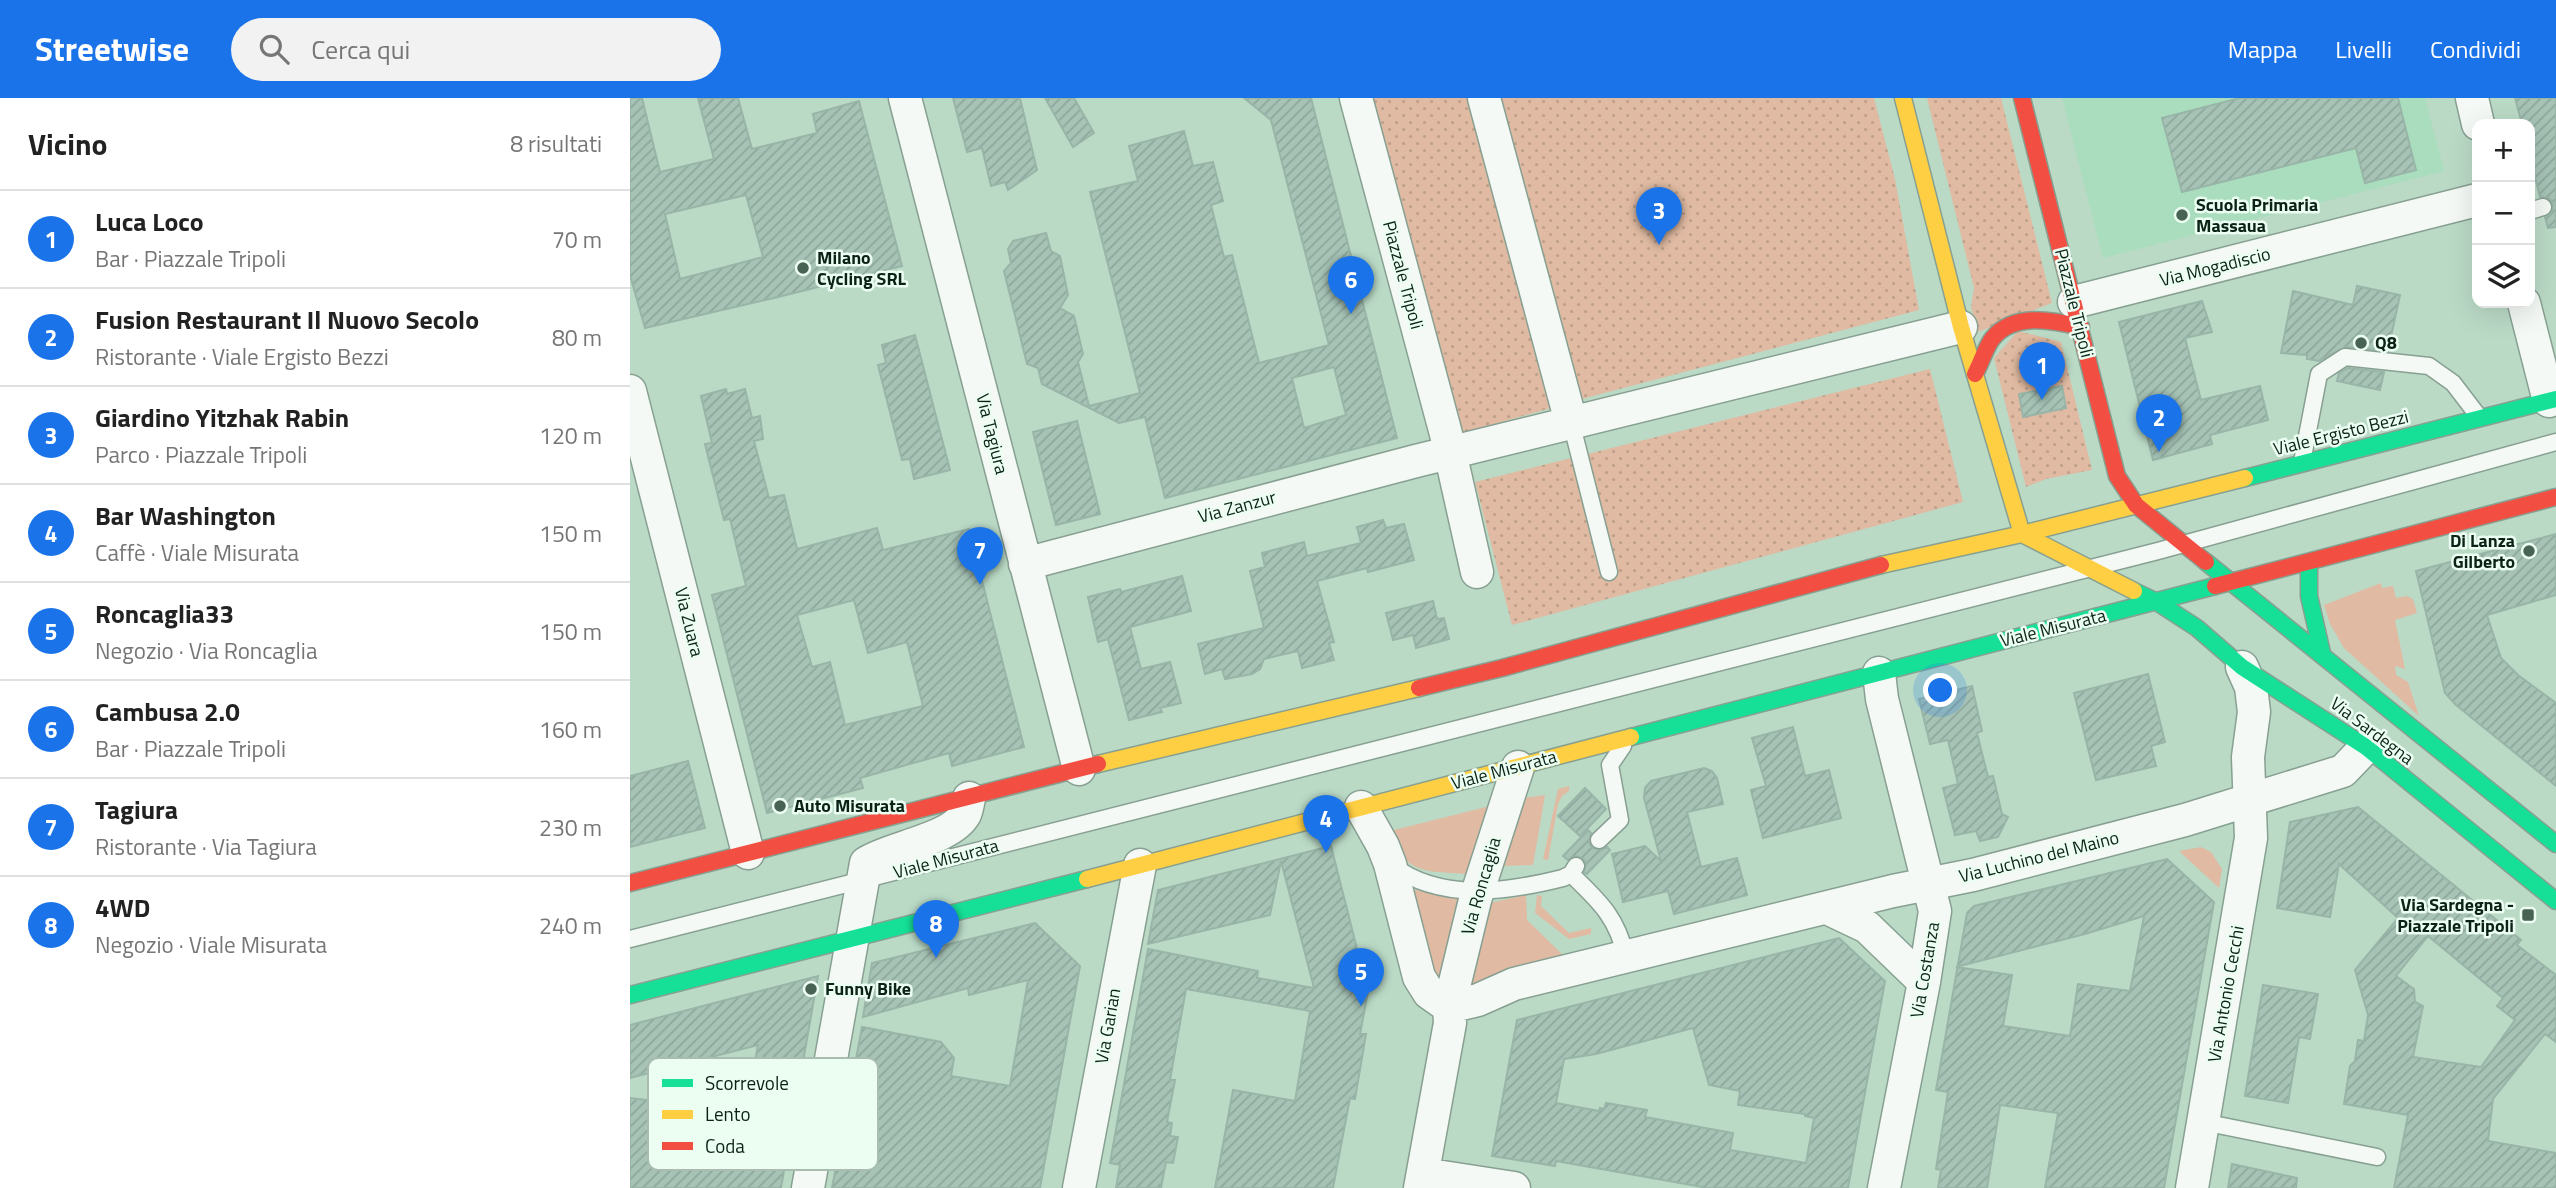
<!DOCTYPE html>
<html lang="it">
<head>
<meta charset="utf-8">
<style>
  body { margin:0; font-family:"Titillium Web",sans-serif; background:#f2f2f2; color:#222 }
  .controls { position:absolute; right:21px; top:21px; display:grid; overflow:hidden; border-radius:14px; box-shadow:0 7px 28px #0002 }
  .controls button { width:63px; height:63px; display:grid; place-items:center; padding:0; border:0; border-bottom:2px solid #e0e0e0; background:#fff; color:#222; font:35px sans-serif }
  .you { position:absolute; left:1311px; top:593px; width:24px; height:24px; margin:-18px; border:5px solid #fff; border-radius:50%; background:#1a73e8; box-shadow:0 0 0 10px #1a73e833 }
  .badge { display:grid; place-items:center; width:46px; height:46px; border-radius:50%; background:#1a73e8; color:#fff; font-size:23px; font-weight:700 }
  .pin { position:absolute; translate:-50% -58px; filter:drop-shadow(0 2px 4px #0008) }
  .pin::after { content:''; position:absolute; top:37px; width:24px; height:21px; background:inherit; clip-path:polygon(0 0,100% 0,50% 100%) }
  .list { margin:0; padding:0; list-style:none }
  h2 { display:flex; justify-content:space-between; align-items:center; height:91px; margin:0; padding:0 28px; font-size:30px }
  h2 small { font-size:23px; font-weight:400; color:#767676 }
  .list li { display:grid; grid-template-columns:46px 1fr auto; gap:21px; align-items:center; box-sizing:border-box; height:98px; padding:0 28px; border-top:2px solid #e0e0e0 }
  .list b { display:block; font-size:26px; white-space:nowrap }
  .list p { margin:0; font-size:23px; white-space:nowrap; color:#767676 }
  .list em { font-size:23px; font-style:normal; color:#767676 }
  .icon { flex:none; width:38px; height:38px; fill:none; stroke:currentColor; stroke-width:2; stroke-linecap:round; stroke-linejoin:round }
  .map { position:relative; flex:none; width:1926px; height:1090px; overflow:hidden }
  header { display:flex; align-items:center; gap:42px; box-sizing:border-box; height:98px; padding:0 35px; background:#1a73e8; color:#fff }
  header strong { font-size:33px }
  nav { display:flex; gap:38px; margin-inline-start:auto; font-size:24px }
  .search { width:490px; height:63px; background:#f2f2f2; display:flex; align-items:center; gap:18px; box-sizing:border-box; padding:0 24px; border-radius:38px; color:#767676; font-size:26px }
  main { display:flex }
  aside { flex:1; background:#fff }
  .map>svg:first-child { display:block }
  .built { fill:#a9ddbd }
  .green { fill:#e0baa2 }
  .park { fill:url(#park-dots) }
  .building { fill:url(#building-hatch); stroke:#98b5a8; stroke-width:2; fill-rule:evenodd }
  .lines { fill:none; stroke-linecap:round; stroke-linejoin:round }
  .lane-casing { stroke:#87a091; stroke-width:19 }
  .street-casing { stroke:#87a091; stroke-width:35 }
  .fast-casing { stroke:#87a091; stroke-width:19 }
  .slow-casing { stroke:#87a091; stroke-width:19 }
  .jam-casing { stroke:#87a091; stroke-width:19 }
  .lane { stroke:#f5f9f6; stroke-width:16 }
  .street { stroke:#f5f9f6; stroke-width:32 }
  .fast { stroke:#16e098; stroke-width:16 }
  .slow { stroke:#ffcf43; stroke-width:16 }
  .jam { stroke:#f24e42; stroke-width:16 }
  .poi-dot { fill:#486354; stroke:#ecfdf2; stroke-width:2.5 }
  .labels { text-anchor:middle; stroke-width:5; stroke-linejoin:round; paint-order:stroke }
  .poi-label { font-size:18px; font-weight:bold; fill:#0b2316; stroke:#ecfdf2; text-anchor:start }
  .street-label { font-size:18px; fill:#0b2316; stroke:#ecfdf2 }
  .key { fill:#ecfdf2; stroke:#a8bcb0; stroke-width:2 }
  .key-label { font-size:19px; fill:#0b2316 }
</style>
</head>
<body>
<header>
<strong>Streetwise</strong>
<div class="search"><svg class="icon" aria-label="search" viewBox="0 0 24 24"><circle cx="10" cy="10" r="6"/><path d="M15 15l6 6"/></svg>Cerca qui</div>
<nav><a>Mappa</a><a>Livelli</a><a>Condividi</a></nav>
</header>
<main>
<aside>
<h2>Vicino<small>8 risultati</small></h2>
<ul class="list">
<li><span class="badge">1</span><div><b>Luca Loco</b><p>Bar · Piazzale Tripoli</p></div><em>70 m</em></li>
<li><span class="badge">2</span><div><b>Fusion Restaurant Il Nuovo Secolo</b><p>Ristorante · Viale Ergisto Bezzi</p></div><em>80 m</em></li>
<li><span class="badge">3</span><div><b>Giardino Yitzhak Rabin</b><p>Parco · Piazzale Tripoli</p></div><em>120 m</em></li>
<li><span class="badge">4</span><div><b>Bar Washington</b><p>Caffè · Viale Misurata</p></div><em>150 m</em></li>
<li><span class="badge">5</span><div><b>Roncaglia33</b><p>Negozio · Via Roncaglia</p></div><em>150 m</em></li>
<li><span class="badge">6</span><div><b>Cambusa 2.0</b><p>Bar · Piazzale Tripoli</p></div><em>160 m</em></li>
<li><span class="badge">7</span><div><b>Tagiura</b><p>Ristorante · Via Tagiura</p></div><em>230 m</em></li>
<li><span class="badge">8</span><div><b>4WD</b><p>Negozio · Viale Misurata</p></div><em>240 m</em></li>
</ul>
</aside>
<div class="map">
<svg width="1926" height="1090" viewBox="0 0 1926 1090">
  <defs>
    <pattern id="park-dots" width="8" height="8" patternUnits="userSpaceOnUse" patternTransform="scale(1.75)"><rect width="8" height="8" fill="#e0baa2"/><path d="M2 2h.1M6 6h.1" fill="none" stroke="#bfa08b" stroke-width="1.8" stroke-linecap="round"/></pattern>
    <pattern id="building-hatch" width="6" height="6" patternUnits="userSpaceOnUse" patternTransform="scale(1.75)"><rect width="6" height="6" fill="#a6c3b6"/><path d="M-1 1l2-2M0 6l6-6M5 7l2-2" fill="none" stroke="#8ea79c"/></pattern>
  </defs>
  <rect width="100%" height="100%" fill="#badac6"/>
  <path class="built" d="M 1432,0 L 1795,0 L 1814,73 L 1473,160 Z"/>
  <path class="green" d="M 1751,485 L 1752,490 L 1763,488 L 1766,500 L 1777,498 L 1783,501 L 1787,515 L 1765,522 L 1775,571 L 1765,568 L 1766,577 L 1778,584 L 1789,618 L 1714,550 L 1700,526 L 1694,507 Z
    M 939,688 L 939,693 L 932,698 L 928,706 L 918,762 L 913,761 L 928,691 Z
    M 915,697 L 903,767 L 867,768 L 891,700 Z
    M 868,706 L 838,776 C 790,773 782,776 752,735 Z
    M 1571,749 L 1581,754 L 1592,771 L 1589,790 L 1549,753 Z
    M 782,791 L 802,795 L 837,796 L 814,890 L 807,886 Z
    M 896,797 L 897,822 L 934,858 L 863,877 L 853,890 L 836,892 L 855,806 Z
    M 907,797 L 912,798 L 911,808 L 939,835 L 961,830 L 961,836 L 939,841 L 905,815 Z"/>
  <path class="park" d="M 741,0 L 1244,0 L 1265,81 L 1289,212 L 963,298 L 833,335 Z
    M 1297,0 L 1371,0 L 1422,205 L 1348,234 L 1341,209 L 1344,190 Z
    M 1388,233 L 1431,244 L 1462,372 L 1416,381 L 1396,389 L 1364,260 Z
    M 1300,271 L 1333,404 L 882,527 L 845,384 Z"/>
  <path class="building" d="M 0,0 L 12,0 L 30,74 L 84,61 L 68,0 L 108,0 L 122,51 L 187,35 L 183,16 L 229,3 L 272,168 L 144,200 L 15,230 L 0,177 ZM 116,97 L 133,159 L 50,181 L 35,116 Z
    M 323,0 L 390,0 L 407,72 L 378,92 L 375,84 L 361,88 L 352,50 L 337,54 Z
    M 415,0 L 444,0 L 464,35 L 443,49 Z
    M 614,0 L 681,0 L 767,340 L 535,400 L 515,319 L 489,325 L 412,286 L 408,270 L 397,266 L 374,173 L 381,165 L 378,151 L 383,143 L 416,135 L 421,153 L 430,158 L 438,197 L 430,210 L 444,218 L 453,256 L 448,264 L 459,308 L 510,295 L 460,94 L 508,83 L 499,48 L 554,33 L 563,68 L 583,64 L 593,103 L 581,107 L 594,159 L 602,157 L 629,265 L 699,247 L 641,22 ZM 704,269 L 716,317 L 674,330 L 662,280 Z
    M 1610,0 L 1768,0 L 1786,72 L 1735,85 L 1726,50 L 1552,94 L 1532,20 Z
    M 1885,0 L 1926,0 L 1926,129 L 1918,130 L 1915,119 L 1921,116 L 1923,107 L 1920,101 L 1910,99 L 1900,59 L 1900,26 L 1892,26 Z
    M 1727,188 L 1770,197 L 1758,253 L 1715,249 L 1689,263 L 1677,261 L 1677,257 L 1651,255 L 1663,193 L 1723,207 Z
    M 1572,203 L 1582,234 L 1555,240 L 1571,302 L 1630,288 L 1638,322 L 1580,337 L 1582,346 L 1523,362 L 1489,224 Z
    M 285,237 L 320,372 L 284,381 L 280,361 L 272,362 L 248,267 L 256,265 L 252,247 Z
    M 1718,270 L 1754,274 L 1750,292 L 1707,283 L 1709,275 Z
    M 1432,288 L 1436,310 L 1393,319 L 1389,296 Z
    M 96,291 L 97,296 L 115,291 L 122,320 L 130,318 L 133,341 L 124,343 L 139,400 L 154,397 L 167,451 L 247,430 L 253,452 L 339,431 L 394,649 L 322,668 L 319,655 L 230,680 L 233,690 L 137,715 L 82,497 L 116,488 L 100,421 L 94,422 L 75,346 L 82,345 L 71,298 ZM 224,502 L 238,555 L 277,544 L 293,608 L 215,627 L 200,564 L 182,569 L 167,517 Z
    M 447,323 L 470,416 L 426,427 L 403,334 Z
    M 753,422 L 756,430 L 774,426 L 784,462 L 738,474 L 737,470 L 687,483 L 704,544 L 699,545 L 704,562 L 672,570 L 668,553 L 634,561 L 630,571 L 622,576 L 595,581 L 592,571 L 575,576 L 568,546 L 634,530 L 620,473 L 635,469 L 632,455 L 674,444 L 677,458 L 731,445 L 727,429 Z
    M 1926,436 L 1926,497 L 1857,517 L 1871,560 L 1888,577 L 1926,605 L 1926,688 L 1826,607 L 1815,595 L 1786,473 Z
    M 552,478 L 561,513 L 500,529 L 511,571 L 540,564 L 551,605 L 530,610 L 532,614 L 499,622 L 478,541 L 468,544 L 458,499 L 490,491 L 491,494 Z
    M 803,503 L 807,521 L 814,520 L 819,541 L 786,550 L 783,537 L 763,542 L 756,515 Z
    M 1518,576 L 1535,644 L 1521,648 L 1526,668 L 1466,682 L 1444,595 Z
    M 1342,588 L 1352,633 L 1347,635 L 1358,679 L 1363,678 L 1372,716 L 1378,719 L 1368,739 L 1350,743 L 1346,733 L 1325,737 L 1313,690 L 1328,686 L 1318,642 L 1300,646 L 1289,601 Z
    M 1163,629 L 1175,678 L 1199,672 L 1211,720 L 1133,740 L 1121,692 L 1136,688 L 1122,640 Z
    M 58,663 L 75,730 L 0,749 L 0,678 Z
    M 1074,670 L 1082,673 L 1087,680 L 1093,706 L 1057,714 L 1071,769 L 1107,760 L 1117,797 L 1044,816 L 1038,793 L 993,804 L 982,756 L 1015,748 L 1031,763 L 1014,700 L 1015,690 L 1021,683 Z
    M 955,690 L 976,711 L 950,738 L 928,718 Z
    M 1728,709 L 1891,842 L 1887,847 L 1926,877 L 1926,944 L 1915,936 L 1863,1001 L 1858,1043 L 1926,1055 L 1926,1090 L 1764,1090 L 1778,1017 L 1714,1006 L 1720,968 L 1725,963 L 1728,942 L 1734,943 L 1738,917 L 1725,872 L 1768,820 L 1709,766 L 1700,819 L 1647,810 L 1660,724 ZM 1798,838 L 1873,900 L 1867,908 L 1885,922 L 1851,969 L 1783,959 L 1793,908 L 1785,904 L 1784,891 L 1766,878 Z
    M 958,732 L 961,735 L 959,744 L 962,750 L 971,752 L 977,749 L 980,752 L 957,776 L 954,774 L 956,764 L 952,760 L 946,758 L 938,762 L 933,758 Z
    M 701,748 L 738,894 L 730,936 L 736,936 L 725,1001 L 720,1000 L 703,1090 L 585,1090 L 603,992 L 665,1003 L 680,913 L 556,891 L 540,982 L 545,982 L 537,1024 L 542,1025 L 540,1038 L 548,1039 L 543,1065 L 536,1064 L 531,1090 L 486,1090 L 490,1067 L 480,1065 L 518,851 L 628,873 L 627,880 L 684,890 L 651,763 L 640,817 L 518,846 L 528,792 Z
    M 1537,761 L 1584,804 L 1534,1090 L 1415,1090 L 1428,1015 L 1370,1007 L 1357,1090 L 1308,1090 L 1311,1072 L 1306,1071 L 1318,994 L 1306,992 L 1337,815 L 1344,808 ZM 1514,818 L 1500,893 L 1448,886 L 1440,938 L 1373,928 L 1382,877 L 1326,869 L 1455,836 Z
    M 405,825 L 450,868 L 410,1090 L 202,1090 L 232,929 L 311,944 L 324,960 L 321,978 L 380,988 L 398,882 L 339,897 L 338,890 L 233,919 L 242,865 Z
    M 1209,840 L 1255,883 L 1218,1090 L 1078,1090 L 926,1063 L 925,1068 L 862,1058 L 887,922 ZM 1063,930 L 1079,987 L 1110,993 L 1108,1007 L 1175,1016 L 1175,1018 L 1184,1020 L 1176,1065 L 1100,1052 L 1103,1035 L 1015,1019 L 1017,1012 L 976,1005 L 974,1011 L 970,1010 L 969,1013 L 926,1005 L 934,961 L 966,956 Z
    M 188,878 L 151,1090 L 0,1090 L 0,1000 L 116,1014 L 128,947 L 0,980 L 0,927 Z
    M 1633,887 L 1688,896 L 1680,941 L 1669,939 L 1658,1005 L 1615,998 Z
    M 1602,1066 L 1667,1080 L 1666,1090 L 1598,1090 Z"/>
  <g class="lines">
    <g class="lane-casing">
      <path id="lane" d="M 1900,113 L 1913,109
        M 941,324 L 979,474
        M 1672,364 L 1689,276 L 1715,259 L 1799,268 L 1823,285 L 1849,319
        M 969,742 L 990,722 L 980,667 L 993,648
        M 762,767 C 810,804 877,794 933,780 L 941,776 L 946,768
        M 941,776 C 969,803 987,819 996,859
        M 0,841 L 1528,453 L 1926,344
        M 1573,1024 L 1747,1059"/>
    </g>
    <g class="street-casing">
      <path id="street" d="M 275,0 L 449,671
        M 726,0 L 816,336 L 847,474
        M 854,0 L 941,324
        M 1842,0 L 1848,26
        M 1444,204 L 1847,102
        M 1894,205 L 1919,303
        M 0,293 L 118,755
        M 395,466 L 786,363 L 1331,229
        M 1249,575 L 1252,601 L 1305,813 L 1294,884 L 1254,1090
        M 731,709 L 753,748 L 760,766 L 789,879 L 799,895 L 819,909
        M 1197,810 L 1237,829 L 1294,884
        M 819,909 L 848,902 L 884,886 L 1263,793 L 1343,777 L 1555,722 L 1713,673 L 1736,649
        M 793,1076 L 884,1090
        M 178,1090 L 236,765 C 260,749 321,742 335,716 C 337,712 338,705 339,700
        M 449,1090 L 510,767
        M 790,1090 L 820,925 L 819,909 L 845,802 L 888,669
        M 1562,1090 L 1621,740 L 1618,659 L 1624,614 L 1621,589 L 1612,569"/>
    </g>
    <g class="fast-casing">
      <path id="fast" d="M 1615,380 L 1926,301
        M 1576,464 L 1926,746
        M 1679,464 L 1679,498 L 1692,555
        M 1504,493 L 1527,504 L 1567,530 L 1612,569 L 1736,649 L 1926,803
        M 1001,639 L 1585,488
        M 0,897 L 457,781"/>
    </g>
    <g class="slow-casing">
      <path id="slow" d="M 1273,0 L 1331,229 L 1392,436 L 1504,493
        M 1251,467 L 1392,436 L 1615,380
        M 468,666 L 789,590
        M 457,781 L 1001,639"/>
    </g>
    <g class="jam-casing">
      <path id="jam" d="M 1392,0 L 1487,378 L 1506,407 L 1576,464
        M 1345,276 C 1351,265 1355,251 1362,241 C 1383,214 1423,222 1451,229
        M 1585,488 L 1926,399
        M 789,590 L 872,570 L 1251,467
        M 0,785 L 468,666"/>
    </g>
    <use href="#lane" class="lane"/>
    <use href="#street" class="street"/>
    <use href="#fast" class="fast"/>
    <use href="#slow" class="slow"/>
    <use href="#jam" class="jam"/>
  </g>
  <g class="poi-dot">
    <circle cx="1552" cy="117" r="7"/>
    <circle cx="173" cy="170" r="7"/>
    <circle cx="1731" cy="245" r="7"/>
    <circle cx="1899" cy="453" r="7"/>
    <circle cx="150" cy="708" r="7"/>
    <rect x="1891" y="810" width="14" height="14" rx="3.5"/>
    <circle cx="181" cy="891" r="7"/>
  </g>
  <g class="labels">
    <g class="poi-label">
      <text x="1566" y="113">Scuola Primaria<tspan x="1566" dy="21">Massaua</tspan></text>
      <text x="187" y="166">Milano<tspan x="187" dy="21">Cycling SRL</tspan></text>
      <text x="1745" y="251">Q8</text>
      <text x="1885" y="449" text-anchor="end">Di Lanza<tspan x="1885" dy="21">Gilberto</tspan></text>
      <text x="164" y="714">Auto Misurata</text>
      <text x="1884" y="813" text-anchor="end">Via Sardegna -<tspan x="1884" dy="21">Piazzale Tripoli</tspan></text>
      <text x="195" y="897">Funny Bike</text>
    </g>
    <g class="street-label">
      <text transform="translate(1585 169) rotate(-14)" y="6">Via Mogadiscio</text>
      <text transform="translate(773 177) rotate(75)" y="6">Piazzale Tripoli</text>
      <text transform="translate(1444 205) rotate(76)" y="6">Piazzale Tripoli</text>
      <text transform="translate(1711 335) rotate(-14)" y="6">Viale Ergisto Bezzi</text>
      <text transform="translate(362 336) rotate(76)" y="6">Via Tagiura</text>
      <text transform="translate(607 409) rotate(-15)" y="6">Via Zanzur</text>
      <text transform="translate(59 524) rotate(76)" y="6">Via Zuara</text>
      <text transform="translate(1423 530) rotate(-14)" y="6">Viale Misurata</text>
      <text transform="translate(1742 633) rotate(37)" y="6">Via Sardegna</text>
      <text transform="translate(874 672) rotate(-15)" y="6">Viale Misurata</text>
      <text transform="translate(1409 759) rotate(-14)" y="6">Via Luchino del Maino</text>
      <text transform="translate(316 761) rotate(-15)" y="6">Viale Misurata</text>
      <text transform="translate(851 788) rotate(-74)" y="6">Via Roncaglia</text>
      <text transform="translate(1295 872) rotate(-80)" y="6">Via Costanza</text>
      <text transform="translate(1596 896) rotate(-80)" y="6">Via Antonio Cecchi</text>
      <text transform="translate(478 928) rotate(-80)" y="6">Via Garian</text>
    </g>
  </g>
  <rect x="18" y="960" width="230" height="112" rx="10" class="key"/>
  <rect x="32" y="981" width="31" height="8" fill="#16e098"/>
  <rect x="32" y="1012" width="31" height="9" fill="#ffcf43"/>
  <rect x="32" y="1044" width="31" height="8" fill="#f24e42"/>
  <g class="key-label">
    <text x="75" y="992">Scorrevole</text>
    <text x="75" y="1023">Lento</text>
    <text x="75" y="1055">Coda</text>
  </g>
</svg>
<div class="controls">
<button>+</button>
<button>−</button>
<button><svg class="icon" aria-label="layers" viewBox="0 0 24 24"><path d="M12 4l9 5-9 5-9-5zM3 14l9 5 9-5"/></svg></button>
</div>
<div class="you"></div>
<div class="pin badge" style="left:1412px;top:302px">1</div>
<div class="pin badge" style="left:1529px;top:354px">2</div>
<div class="pin badge" style="left:1029px;top:147px">3</div>
<div class="pin badge" style="left:696px;top:755px">4</div>
<div class="pin badge" style="left:731px;top:908px">5</div>
<div class="pin badge" style="left:721px;top:216px">6</div>
<div class="pin badge" style="left:350px;top:487px">7</div>
<div class="pin badge" style="left:306px;top:860px">8</div>
</div>
</main>
</body>
</html>
